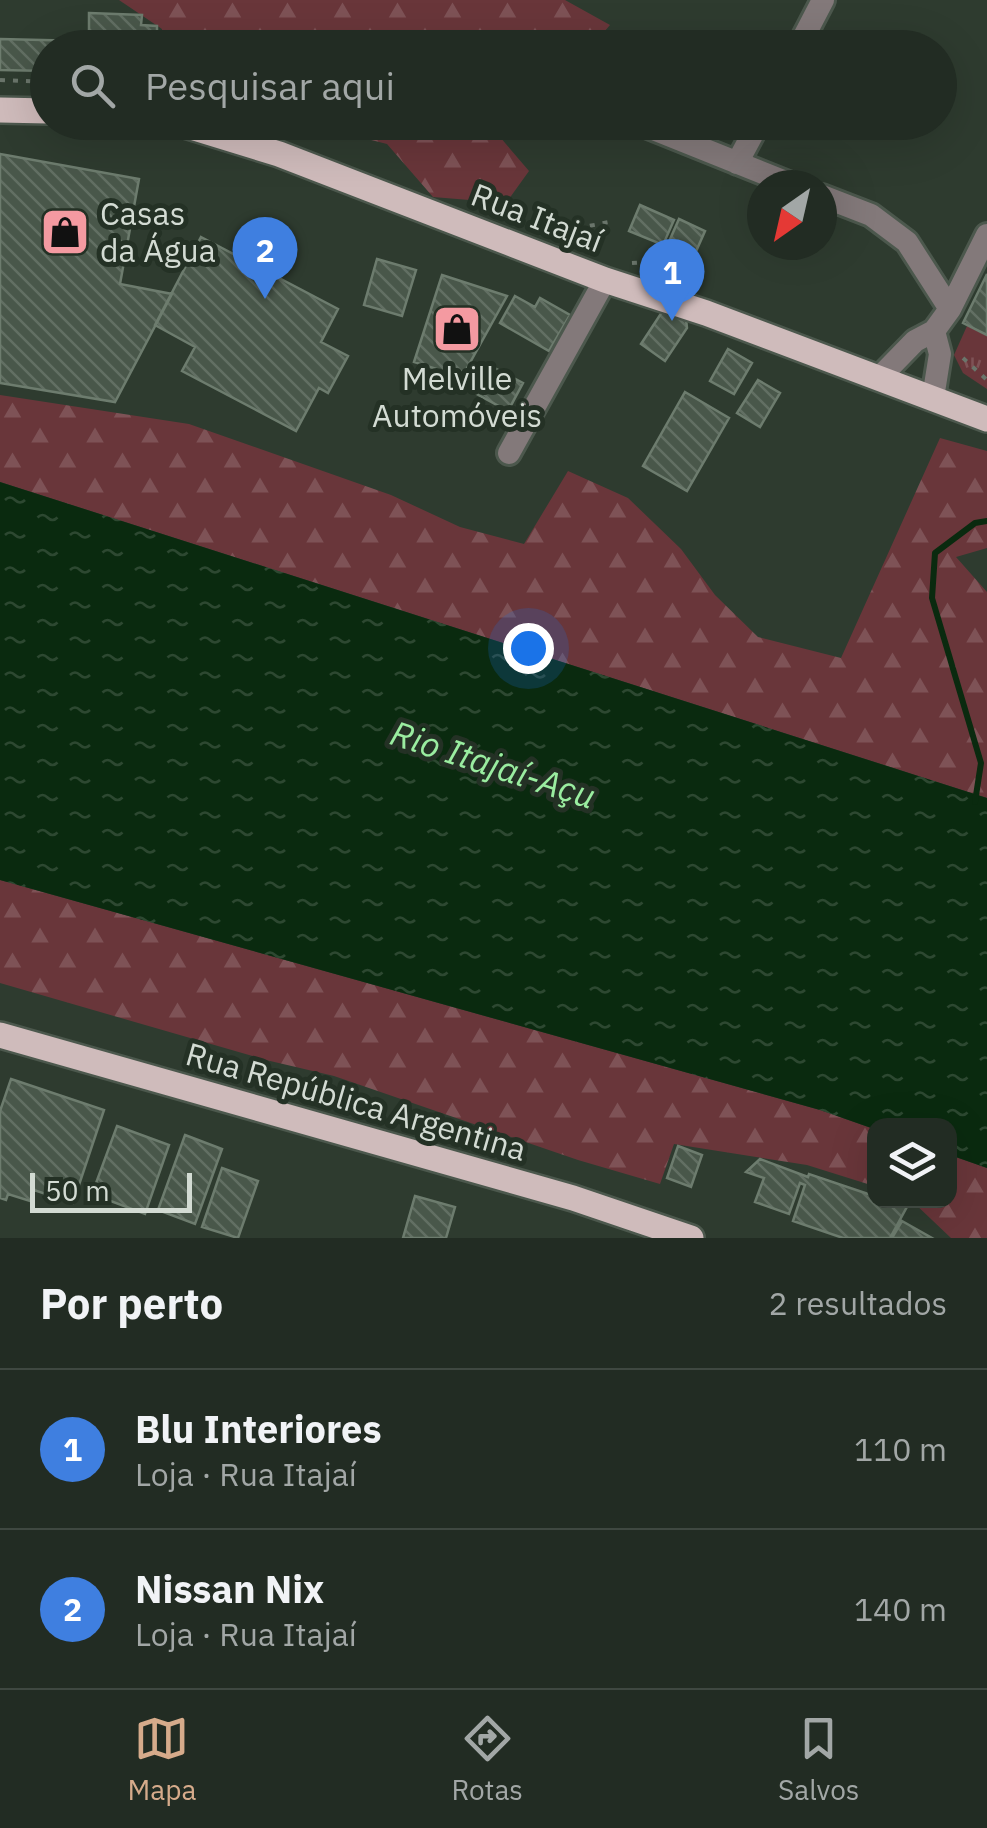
<!DOCTYPE html>
<html lang="pt">
<head>
<meta charset="utf-8">
<style>
  body { margin:0; font-family:"IBM Plex Sans",sans-serif; background:#2a342b; color:#f1f3f6 }
  .controls { position:absolute; right:30px; bottom:30px; display:grid; overflow:hidden; border-radius:20px; box-shadow:0 10px 40px #0002 }
  .controls button { width:90px; height:90px; display:grid; place-items:center; padding:0; border:0; border-bottom:2px solid #3f4841; background:#222c23; color:#f1f3f6; font:50px sans-serif }
  .compass { position:absolute; left:747px; top:170px; width:90px; height:90px; border-radius:50%; background:#222c23; box-shadow:0 10px 40px #0002; rotate:214deg }
  .scale { position:absolute; left:30px; bottom:25px; width:162px; box-sizing:border-box; padding-left:10px; border:5px solid #d3dbd3; border-top:0; font-size:28px; line-height:35px; white-space:nowrap; color:#d3dbd3; -webkit-text-stroke:8px #243125; paint-order:stroke }
  .you { position:absolute; left:528px; top:648px; width:35px; height:35px; margin:-25px; border:8px solid #fff; border-radius:50%; background:#1a73e8; box-shadow:0 0 0 15px #1a73e833 }
  .badge { display:grid; place-items:center; width:65px; height:65px; border-radius:50%; background:#d6ab8b; color:#fff; font-size:32px; font-weight:700 }
  .pin { position:absolute; translate:-50% -82px; filter:drop-shadow(0 2px 5px #0008) }
  .pin::after { content:''; position:absolute; top:52px; width:35px; height:30px; background:inherit; clip-path:polygon(0 0,100% 0,50% 100%) }
  .list { margin:0; padding:0; list-style:none }
  h2 { display:flex; justify-content:space-between; align-items:center; height:130px; margin:0; padding:0 40px; font-size:42px }
  h2 small { font-size:32px; font-weight:400; color:#a2a7a6 }
  .list li { display:grid; grid-template-columns:65px 1fr auto; gap:30px; align-items:center; box-sizing:border-box; height:160px; padding:0 40px; border-top:2px solid #3f4841 }
  .list b { display:block; font-size:38px; white-space:nowrap }
  .list p { margin:0; font-size:32px; white-space:nowrap; color:#a2a7a6 }
  .list em { font-size:32px; font-style:normal; color:#a2a7a6 }
  .icon { flex:none; width:55px; height:55px; fill:none; stroke:currentColor; stroke-width:2; stroke-linecap:round; stroke-linejoin:round }
  .map { position:relative; flex:none; width:987px; height:1238px; overflow:hidden }
  .search { position:absolute; background:#222c23; box-shadow:0 10px 40px #0002; left:30px; right:30px; top:30px; height:110px; display:flex; align-items:center; gap:25px; box-sizing:border-box; padding:0 35px; border-radius:55px; color:#a2a7a6; font-size:38px }
  .sheet { height:450px; background:#222c23 }
  nav { display:flex; justify-content:space-around; align-items:center; box-sizing:border-box; height:140px; border-top:2px solid #3f4841; background:#222c23; font-size:28px; color:#a2a7a6 }
  nav a { display:grid; justify-items:center; gap:5px }
  nav .on { color:#d6ab8b }
  .map>svg:first-child { display:block }
  .forest { fill:url(#forest-firs) }
  .park { fill:url(#park-tufts) }
  .water { fill:url(#water-ripples) }
  .lines { fill:none; stroke-linecap:round; stroke-linejoin:round }
  .stream { stroke:#0a2a0f; stroke-width:6 }
  .building { fill:url(#building-back-hatch); stroke:#6d7c6e; stroke-width:2.5 }
  .minor-casing { stroke:#4c584d; stroke-width:28 }
  .major-casing { stroke:#4c584d; stroke-width:30 }
  .path { stroke:#6a756b; stroke-width:4; stroke-dasharray:5 8; stroke-linecap:butt }
  .minor { stroke:#83797a; stroke-width:22 }
  .major { stroke:#cfbbbb; stroke-width:25 }
  .labels { text-anchor:middle; stroke-width:10; stroke-linejoin:round; paint-order:stroke }
  .poi-label { font-size:32px; fill:#d3dbd3; stroke:#243125; text-anchor:start }
  .street-label { font-size:32px; fill:#d3dbd3; stroke:#243125 }
  .water-label { font-size:35px; font-style:italic; fill:#9aeda0; stroke:#243125 }
</style>
</head>
<body>
<div class="map">
<svg width="987" height="1238" viewBox="0 0 987 1238">
  <defs>
    <pattern id="forest-firs" width="22" height="20" patternUnits="userSpaceOnUse" patternTransform="scale(2.5)"><rect width="22" height="20" fill="#69363a"/><path d="M5 1l3.5 6h-7zM16 11l3.5 6h-7z" fill="#7e5256"/></pattern>
    <pattern id="park-tufts" width="24" height="20" patternUnits="userSpaceOnUse" patternTransform="scale(2.5)"><rect width="24" height="20" fill="#69363a"/><path d="M3 7l-1-3M5 7V3M7 7l1-3M15 17l-1-3M17 17v-4M19 17l1-3" fill="none" stroke="#7e5256"/></pattern>
    <pattern id="water-ripples" width="26" height="14" patternUnits="userSpaceOnUse" patternTransform="scale(2.5)"><rect width="26" height="14" fill="#0a2a0f"/><path d="M2 4q2-2 4 0t4 0M15 11q2-2 4 0t4 0" fill="none" stroke="#2d4831"/></pattern>
    <pattern id="building-back-hatch" width="6" height="6" patternUnits="userSpaceOnUse" patternTransform="scale(2.5)"><rect width="6" height="6" fill="#49574a"/><path d="M-1 5l2 2M0 0l6 6M5-1l2 2" fill="none" stroke="#626f63"/></pattern>
  </defs>
  <rect width="100%" height="100%" fill="#2e3b2f"/>
  <path class="forest" d="M 119,0 L 565,0 L 610,25 L 591,47 L 504,47 L 489,42 L 481,48 L 162,47 L 162,29 Z
    M 304,123 L 488,123 L 529,171 L 506,203 L 433,197 L 387,144 Z
    M 0,395 L 189,424 L 391,495 L 460,527 L 524,544 L 568,471 L 628,498 L 681,549 L 715,595 L 758,637 L 841,658 L 940,438 L 987,451 L 987,548 L 956,557 L 987,592 L 987,798 L 0,482 Z
    M 0,880 L 820,1110 L 874,1129 L 874,1186 L 807,1165 L 674,1144 L 660,1184 L 578,1160 L 334,1076 L 266,1060 L 0,983 Z
    M 950,1155 L 987,1168 L 987,1238 L 951,1238 L 912,1201 L 950,1200 Z"/>
  <path class="park" d="M 967,326 L 987,336 L 987,389 L 963,373 L 954,355 Z"/>
  <path class="water" d="M 0,482 L 987,798 L 987,1168 L 950,1155 L 950,1126 L 874,1126 L 874,1129 L 820,1110 L 0,880 Z"/>
  <g class="lines">
    <path class="stream" d="M 975,802 L 981,763 L 932,598 L 935,553 L 975,523 L 987,521"/>
  </g>
  <path class="building" d="M 89,13 L 142,15 L 141,25 L 157,26 L 157,47 L 160,48 L 89,48 Z
    M 0,39 L 84,41 L 84,48 L 48,48 L 48,71 L 0,70 Z
    M 0,154 L 139,179 L 120,284 L 172,294 L 115,402 L 0,383 Z
    M 640,205 L 674,220 L 663,245 L 629,231 Z
    M 679,219 L 705,231 L 694,256 L 668,244 Z
    M 201,237 L 338,309 L 321,342 L 348,356 L 328,393 L 319,388 L 296,431 L 182,371 L 195,347 L 155,325 Z
    M 377,259 L 416,270 L 402,316 L 364,305 Z
    M 987,274 L 987,335 L 963,323 Z
    M 442,275 L 507,296 L 462,377 L 414,362 Z
    M 515,296 L 535,307 L 540,298 L 570,315 L 549,351 L 500,323 Z
    M 666,306 L 686,319 L 687,328 L 665,361 L 641,344 Z
    M 728,349 L 752,363 L 734,394 L 710,381 Z
    M 487,364 L 523,383 L 508,411 L 473,392 Z
    M 758,380 L 780,393 L 760,427 L 737,413 Z
    M 685,392 L 729,418 L 687,491 L 643,466 Z
    M 11,1079 L 104,1110 L 73,1203 L 34,1190 L 30,1201 L 8,1194 L 6,1200 L 0,1198 L 0,1111 Z
    M 117,1126 L 169,1145 L 145,1214 L 92,1194 Z
    M 185,1135 L 222,1149 L 195,1224 L 158,1210 Z
    M 678,1146 L 702,1155 L 691,1187 L 667,1178 Z
    M 760,1159 L 808,1177 L 809,1174 L 874,1196 L 874,1200 L 909,1203 L 890,1238 L 843,1238 L 793,1221 L 805,1185 L 800,1183 L 789,1214 L 755,1202 L 764,1178 L 746,1172 Z
    M 222,1168 L 258,1181 L 238,1238 L 202,1227 Z
    M 415,1196 L 455,1207 L 446,1238 L 403,1238 Z
    M 902,1221 L 932,1238 L 892,1238 Z"/>
  <g class="lines">
    <g class="minor-casing">
      <path id="minor" d="M 798,48 L 823,0
        M 636,122 L 793,185
        M 737,163 L 759,122
        M 822,196 L 871,215 L 907,242 L 950,309
        M 879,378 L 915,341 L 934,331 L 950,309 L 987,235
        M 933,398 L 940,354 L 934,331
        M 509,453 L 605,280"/>
    </g>
    <g class="major-casing">
      <path id="major" d="M 0,110 L 48,111
        M 175,122 L 279,154 L 605,280 L 706,313 L 987,419
        M 0,1035 L 573,1198 L 691,1238"/>
    </g>
    <path class="path" d="M 0,80 L 48,82
      M 583,247 L 584,227 L 609,222
      M 632,263 L 674,260 L 681,252
      M 963,358 L 987,380"/>
    <use href="#minor" class="minor"/>
    <use href="#major" class="major"/>
  </g>
  <defs>
    <g id="shop-square" transform="scale(2.5)"><rect x="-9" y="-9" width="18" height="18" rx="4" fill="#f49aa1" stroke="#243125"/><path d="M-5-2.5h2.3a2.7 3.5 0 0 1 5.4 0H5L5.5 6h-11ZM-1.5-2.5h3a1.5 2.3 0 0 0-3 0Z" fill="#111"/></g>
  </defs>
  <g fill-rule="evenodd">
    <use href="#shop-square" x="65" y="232"/>
    <use href="#shop-square" x="457" y="329"/>
  </g>
  <g class="labels">
    <g class="poi-label">
      <text x="100" y="225">Casas<tspan x="100" dy="37">da Água</tspan></text>
      <text x="457" y="390" text-anchor="middle">Melville<tspan x="457" dy="37">Automóveis</tspan></text>
    </g>
    <g class="street-label">
      <text transform="translate(537 218) rotate(21)" y="11">Rua Itajaí</text>
      <text transform="translate(356 1102) rotate(16)" y="11">Rua República Argentina</text>
    </g>
    <g class="water-label">
      <text transform="translate(493 765) rotate(18)" y="12">Rio Itajaí-Açu</text>
    </g>
  </g>
</svg>
<div class="controls">
<button><svg class="icon" aria-label="layers" viewBox="0 0 24 24"><path d="M12 4l9 5-9 5-9-5zM3 14l9 5 9-5"/></svg></button>
</div>
<svg class="compass" viewBox="-18 -18 36 36"><path d="M0-13l5 13h-10z" fill="#e53935"/><path d="M0 13l5-13h-10z" fill="#a2a7a6"/></svg>
<div class="scale">50 m</div>
<div class="you"></div>
<div class="pin badge" style="left:672px;top:321px;background:#3f7fe0">1</div>
<div class="pin badge" style="left:265px;top:299px;background:#3f7fe0">2</div>
<div class="search"><svg class="icon" aria-label="search" viewBox="0 0 24 24"><circle cx="10" cy="10" r="6"/><path d="M15 15l6 6"/></svg>Pesquisar aqui</div>
</div>
<section class="sheet">
<h2>Por perto<small>2 resultados</small></h2>
<ul class="list">
<li><span class="badge" style="background:#3f7fe0">1</span><div><b>Blu Interiores</b><p>Loja · Rua Itajaí</p></div><em>110 m</em></li>
<li><span class="badge" style="background:#3f7fe0">2</span><div><b>Nissan Nix</b><p>Loja · Rua Itajaí</p></div><em>140 m</em></li>
</ul>
</section>
<nav>
<a class="on"><svg class="icon" aria-label="map" viewBox="0 0 24 24"><path d="M3 6l6-2 6 2 6-2v14l-6 2-6-2-6 2zM9 4v14M15 6v14"/></svg>Mapa</a>
<a><svg class="icon" aria-label="directions" viewBox="0 0 24 24"><path d="M12 3l9 9-9 9-9-9zM9 14v-3h6M13 9l2 2-2 2"/></svg>Rotas</a>
<a><svg class="icon" aria-label="saved" viewBox="0 0 24 24"><path d="M7 4h10v16l-5-4-5 4z"/></svg>Salvos</a>
</nav>
</body>
</html>
